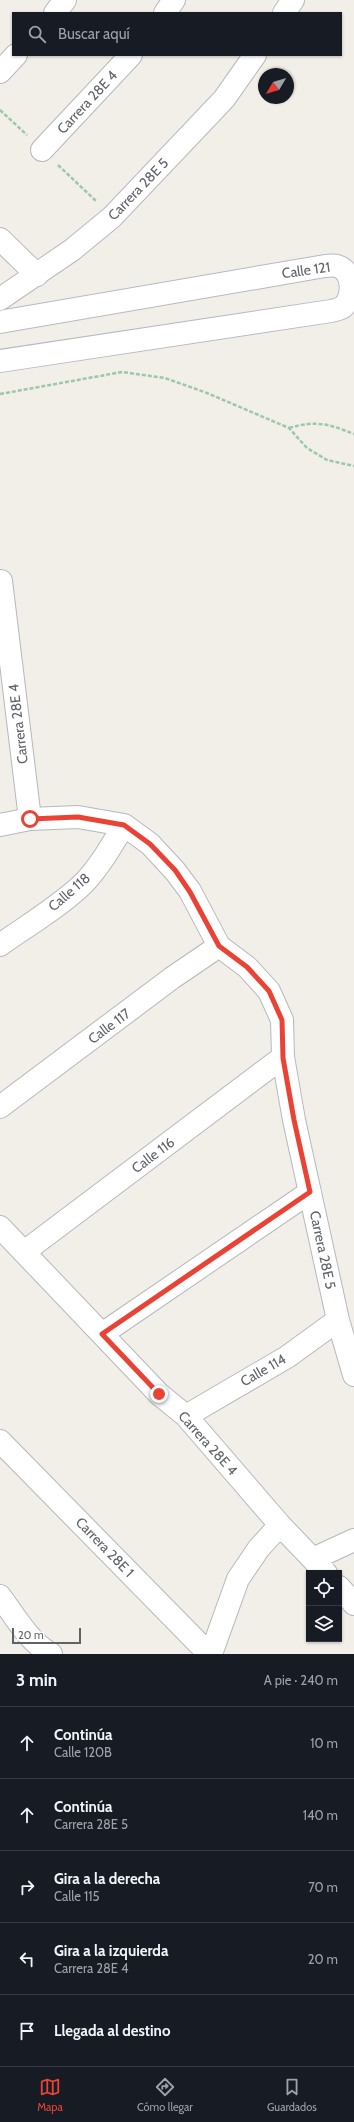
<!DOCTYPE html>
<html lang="es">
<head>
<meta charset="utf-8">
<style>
  body { margin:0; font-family:Cabin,sans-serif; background:#242831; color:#f1f3f6 }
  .controls { position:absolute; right:12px; bottom:12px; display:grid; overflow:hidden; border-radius:0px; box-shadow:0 1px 3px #0004 }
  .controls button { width:36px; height:36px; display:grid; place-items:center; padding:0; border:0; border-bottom:1px solid #363941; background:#171b24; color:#f1f3f6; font:20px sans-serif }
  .compass { position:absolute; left:258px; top:68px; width:36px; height:36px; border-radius:50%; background:#171b24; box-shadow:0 1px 3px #0004; rotate:232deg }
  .scale { position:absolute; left:12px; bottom:10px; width:69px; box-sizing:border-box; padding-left:4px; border:2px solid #5f6368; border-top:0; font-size:11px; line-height:14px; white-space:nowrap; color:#5f6368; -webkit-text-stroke:3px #fff; paint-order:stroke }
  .stop { position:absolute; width:12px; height:12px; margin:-9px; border:3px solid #ea4335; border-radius:50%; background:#fff }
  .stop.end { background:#ea4335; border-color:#fff; box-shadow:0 1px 4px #0008 }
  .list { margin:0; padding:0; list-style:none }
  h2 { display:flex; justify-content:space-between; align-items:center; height:52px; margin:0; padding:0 16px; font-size:17px }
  h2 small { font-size:13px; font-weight:400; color:#9ea1a6 }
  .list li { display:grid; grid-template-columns:26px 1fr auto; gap:12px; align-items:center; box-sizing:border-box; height:72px; padding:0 16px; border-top:1px solid #363941 }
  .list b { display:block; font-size:15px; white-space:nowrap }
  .list p { margin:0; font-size:13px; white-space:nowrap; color:#9ea1a6 }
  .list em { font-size:13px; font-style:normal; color:#9ea1a6 }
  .icon { flex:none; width:22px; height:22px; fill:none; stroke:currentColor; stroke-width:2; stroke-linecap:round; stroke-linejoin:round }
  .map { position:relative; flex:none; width:354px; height:1654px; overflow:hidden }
  .search { position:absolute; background:#171b24; box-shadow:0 1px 3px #0004; left:12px; right:12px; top:12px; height:44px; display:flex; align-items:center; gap:10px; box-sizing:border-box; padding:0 14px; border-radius:0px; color:#9ea1a6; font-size:15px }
  .sheet { height:412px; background:#171b24 }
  nav { display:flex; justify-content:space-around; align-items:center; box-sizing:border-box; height:56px; border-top:1px solid #363941; background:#171b24; font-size:11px; color:#9ea1a6 }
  nav a { display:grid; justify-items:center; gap:2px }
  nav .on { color:#ea4335 }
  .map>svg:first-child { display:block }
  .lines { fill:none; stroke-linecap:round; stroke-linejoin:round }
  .street-casing { stroke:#b5b8bc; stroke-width:24 }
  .secondary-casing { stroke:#b6babf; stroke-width:24 }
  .path { stroke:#9cc7a9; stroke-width:2.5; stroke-dasharray:4 2; stroke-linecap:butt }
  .street { stroke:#fff; stroke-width:22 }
  .secondary { stroke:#fff; stroke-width:22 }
  .route { stroke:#ea4335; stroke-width:5 }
  .labels { text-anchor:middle; stroke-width:4; stroke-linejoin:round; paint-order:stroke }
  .street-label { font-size:14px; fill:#5f6368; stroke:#fff }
</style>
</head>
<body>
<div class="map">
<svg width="354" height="1654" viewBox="0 0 354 1654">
  <rect width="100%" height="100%" fill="#f1efe8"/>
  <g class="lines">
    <g class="street-casing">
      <path id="street" d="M 55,13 L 65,0
        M 165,13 L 174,0
        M 0,72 L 16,55
        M 42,150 L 131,55
        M 0,239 L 37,275
        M 1,581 L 30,819
        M 0,825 L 30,819 L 78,817 L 124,825 L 150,844 L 175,871 L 190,891 L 219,946 L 247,967 L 269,991 L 282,1020 L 283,1057 L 294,1120 L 338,1320 L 354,1375
        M 0,945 C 28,925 59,907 84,883 C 100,866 112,845 124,825
        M 0,1107 L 172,978 L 219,946
        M 0,1227 L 159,1394 L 186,1416 L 280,1525 L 326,1573
        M 24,1252 L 283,1057
        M 102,1334 L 310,1192
        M 186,1416 L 287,1357 L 338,1320
        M 0,1441 L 209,1654
        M 313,1559 L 354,1540
        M 339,1587 L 354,1604
        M 0,1596 C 14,1615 29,1642 51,1654
        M 211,1654 L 238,1579 L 259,1548 L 280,1525"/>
    </g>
    <g class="secondary-casing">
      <path id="secondary" d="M 284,13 L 293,0
        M 0,299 L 72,250 L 112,217 L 224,99 L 255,55
        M 0,322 L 325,266 C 328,266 334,265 337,266 C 354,271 354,297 343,307 C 340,309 335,310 331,311 L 0,361"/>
    </g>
    <path class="path" d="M 0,110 L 27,135
      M 58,165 L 96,201
      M 0,394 L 122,372 L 165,378 L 207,393 L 289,428 L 307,448 L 327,460 L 354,466
      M 289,428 C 316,420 329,424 354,434"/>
    <use href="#street" class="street"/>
    <use href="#secondary" class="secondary"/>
  </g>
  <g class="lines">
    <path class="route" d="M 30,819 L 78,817 L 124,825 L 150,844 L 175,870 L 190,892 L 219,946 L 247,967 L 269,991 L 282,1020 L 283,1058 L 294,1120 L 310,1192 L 102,1334 L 159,1394"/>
  </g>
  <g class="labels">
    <g class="street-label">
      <text transform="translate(87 102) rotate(-47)" y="5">Carrera 28E 4</text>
      <text transform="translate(138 189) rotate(-46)" y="5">Carrera 28E 5</text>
      <text transform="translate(306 270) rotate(-8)" y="5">Calle 121</text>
      <text transform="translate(18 724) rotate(-97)" y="5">Carrera 28E 4</text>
      <text transform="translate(69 892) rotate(-41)" y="5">Calle 118</text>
      <text transform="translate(109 1026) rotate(-37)" y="5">Calle 117</text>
      <text transform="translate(153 1155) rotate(-37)" y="5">Calle 116</text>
      <text transform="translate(323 1250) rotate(78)" y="5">Carrera 28E 5</text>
      <text transform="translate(263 1370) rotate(-30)" y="5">Calle 114</text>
      <text transform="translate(208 1443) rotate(48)" y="5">Carrera 28E 4</text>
      <text transform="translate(105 1547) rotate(46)" y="5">Carrera 28E 1</text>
    </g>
  </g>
</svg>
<div class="controls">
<button><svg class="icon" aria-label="locate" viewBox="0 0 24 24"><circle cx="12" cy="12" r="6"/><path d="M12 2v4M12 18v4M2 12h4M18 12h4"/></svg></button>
<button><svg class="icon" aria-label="layers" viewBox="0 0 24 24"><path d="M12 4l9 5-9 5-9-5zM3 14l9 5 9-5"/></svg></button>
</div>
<svg class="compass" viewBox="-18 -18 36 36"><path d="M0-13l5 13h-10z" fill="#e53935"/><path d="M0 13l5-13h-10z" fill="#9ea1a6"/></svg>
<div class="scale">20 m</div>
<div class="stop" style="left:30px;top:819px"></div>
<div class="stop end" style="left:159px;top:1394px"></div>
<div class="search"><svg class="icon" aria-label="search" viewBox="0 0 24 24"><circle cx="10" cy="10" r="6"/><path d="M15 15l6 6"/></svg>Buscar aquí</div>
</div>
<section class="sheet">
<h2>3 min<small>A pie · 240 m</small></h2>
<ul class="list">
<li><svg class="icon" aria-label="ahead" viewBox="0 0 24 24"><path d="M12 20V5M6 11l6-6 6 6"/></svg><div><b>Continúa</b><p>Calle 120B</p></div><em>10 m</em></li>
<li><svg class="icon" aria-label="ahead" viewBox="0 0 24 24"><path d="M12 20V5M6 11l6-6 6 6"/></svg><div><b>Continúa</b><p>Carrera 28E 5</p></div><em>140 m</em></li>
<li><svg class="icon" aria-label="right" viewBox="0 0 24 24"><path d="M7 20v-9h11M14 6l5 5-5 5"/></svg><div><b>Gira a la derecha</b><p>Calle 115</p></div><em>70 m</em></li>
<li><svg class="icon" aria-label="left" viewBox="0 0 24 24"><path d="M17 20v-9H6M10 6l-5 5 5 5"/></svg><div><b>Gira a la izquierda</b><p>Carrera 28E 4</p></div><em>20 m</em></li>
<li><svg class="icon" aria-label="arrive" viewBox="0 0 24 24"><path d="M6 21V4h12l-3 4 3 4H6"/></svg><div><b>Llegada al destino</b></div></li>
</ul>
</section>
<nav>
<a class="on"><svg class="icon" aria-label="map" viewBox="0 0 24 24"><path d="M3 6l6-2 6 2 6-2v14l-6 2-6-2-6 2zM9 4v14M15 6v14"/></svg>Mapa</a>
<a><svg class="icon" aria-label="directions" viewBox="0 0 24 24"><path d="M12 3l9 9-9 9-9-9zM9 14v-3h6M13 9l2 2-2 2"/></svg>Cómo llegar</a>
<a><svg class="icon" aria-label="saved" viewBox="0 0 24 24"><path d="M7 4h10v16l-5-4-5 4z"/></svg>Guardados</a>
</nav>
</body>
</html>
